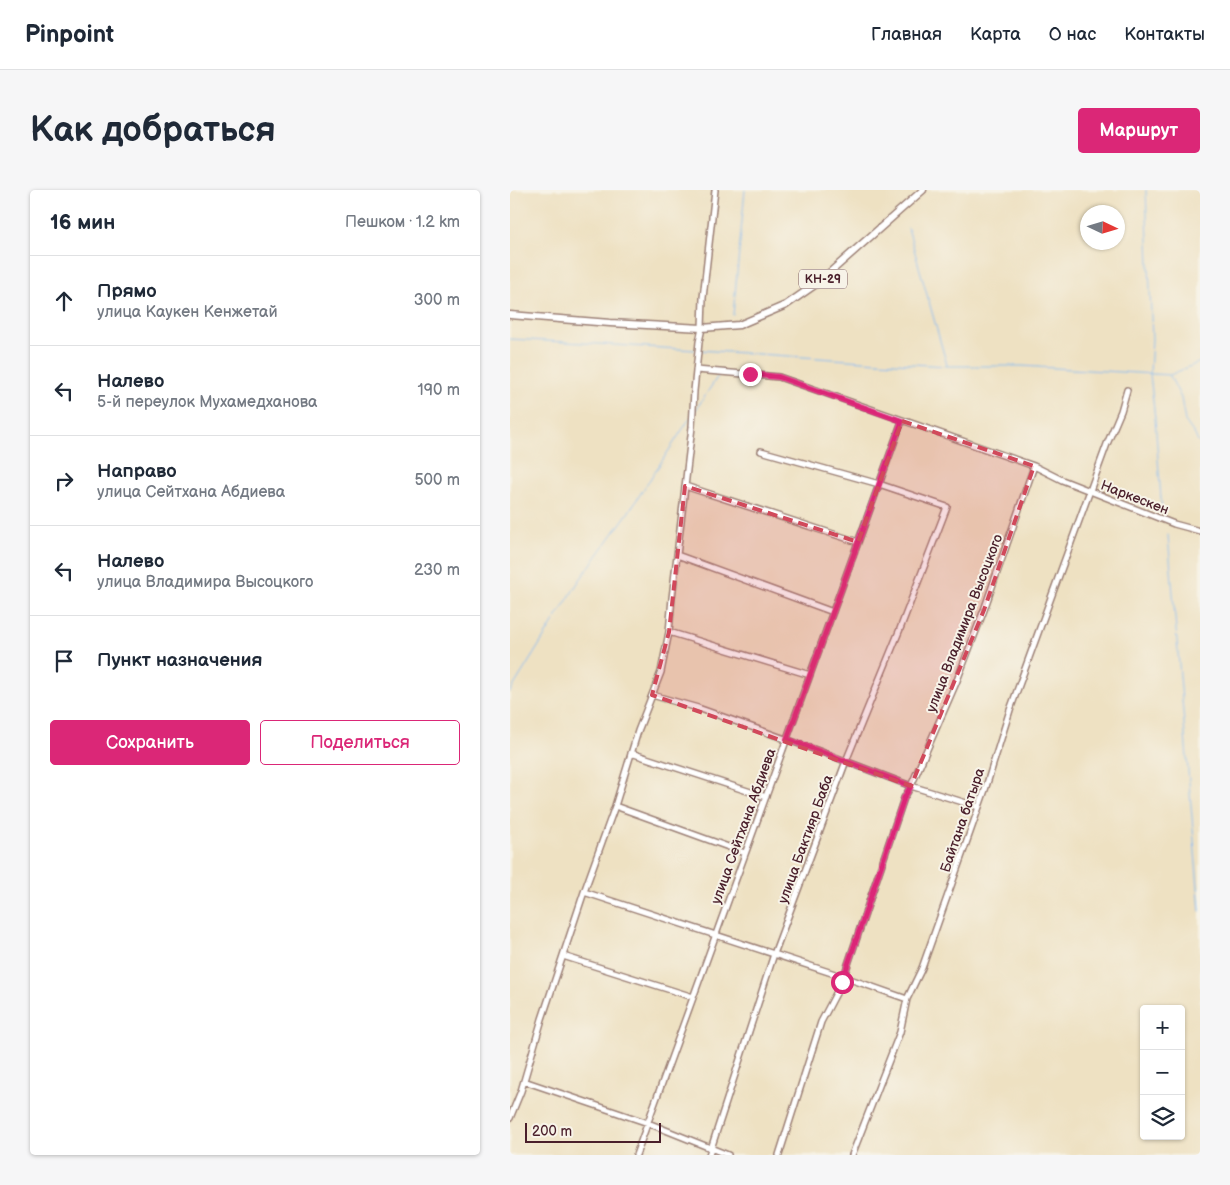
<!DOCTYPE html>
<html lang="ru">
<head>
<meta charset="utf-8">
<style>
  body { margin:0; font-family:"Balsamiq Sans",sans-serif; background:#f6f6f7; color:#1f2937 }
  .controls { position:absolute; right:15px; bottom:15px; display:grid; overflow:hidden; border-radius:5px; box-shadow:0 1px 4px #0004 }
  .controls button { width:45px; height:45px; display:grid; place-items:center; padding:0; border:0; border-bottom:1px solid #e0e1e3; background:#fff; color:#1f2937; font:25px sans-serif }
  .compass { position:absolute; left:570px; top:15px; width:45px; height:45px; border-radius:50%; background:#fff; box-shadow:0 1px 4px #0004; rotate:94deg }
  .scale { position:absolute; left:15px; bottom:12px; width:136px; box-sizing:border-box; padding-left:5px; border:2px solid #4a1f2b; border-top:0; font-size:14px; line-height:18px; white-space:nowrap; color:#4a1f2b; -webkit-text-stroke:4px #f7f3e8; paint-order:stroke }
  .stop { position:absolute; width:15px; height:15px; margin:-11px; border:4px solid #db2777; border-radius:50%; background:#fff }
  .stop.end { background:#db2777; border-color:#fff; box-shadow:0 1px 5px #0008 }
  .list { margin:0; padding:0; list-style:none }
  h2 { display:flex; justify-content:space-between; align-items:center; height:65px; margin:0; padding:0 20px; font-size:21px }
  h2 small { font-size:16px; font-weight:400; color:#747a83 }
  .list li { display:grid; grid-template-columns:32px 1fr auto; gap:15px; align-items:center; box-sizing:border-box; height:90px; padding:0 20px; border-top:1px solid #e0e1e3 }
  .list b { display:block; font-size:19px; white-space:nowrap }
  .list p { margin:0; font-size:16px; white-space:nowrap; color:#747a83 }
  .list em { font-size:16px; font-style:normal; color:#747a83 }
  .actions { display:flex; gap:10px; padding:15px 20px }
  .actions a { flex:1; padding:11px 0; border:1px solid #db2777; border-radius:5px; text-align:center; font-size:18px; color:#db2777 }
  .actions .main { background:#db2777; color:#fff }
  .icon { flex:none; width:28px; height:28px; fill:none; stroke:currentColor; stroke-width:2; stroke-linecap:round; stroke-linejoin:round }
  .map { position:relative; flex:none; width:690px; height:965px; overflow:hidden; border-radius:5px }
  header { display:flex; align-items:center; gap:30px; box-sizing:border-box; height:70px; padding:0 25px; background:#fff; border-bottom:1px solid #e0e1e3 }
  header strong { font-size:24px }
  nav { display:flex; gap:28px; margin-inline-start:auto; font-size:18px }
  .intro { display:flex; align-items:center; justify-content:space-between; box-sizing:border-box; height:120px; padding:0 30px }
  h1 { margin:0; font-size:35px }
  .button { padding:12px 22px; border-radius:5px; background:#db2777; color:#fff; font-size:18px; font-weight:700 }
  main { display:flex; gap:30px; padding:0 30px }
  aside { flex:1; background:#fff; border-radius:5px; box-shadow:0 1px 4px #0004 }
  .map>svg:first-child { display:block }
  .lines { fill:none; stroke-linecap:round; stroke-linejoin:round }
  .stream { stroke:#82b9f2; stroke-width:1 }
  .minor-casing { stroke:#9c8076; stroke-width:8 }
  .major-casing { stroke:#9c8076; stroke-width:9 }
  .minor { stroke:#fff; stroke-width:5 }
  .major { stroke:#fff; stroke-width:6 }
  .route { stroke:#db2777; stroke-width:6 }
  .marked { fill:#d1495b; fill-opacity:0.2; stroke:#d1495b; stroke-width:4; stroke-dasharray:10 6; stroke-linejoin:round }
  .labels { text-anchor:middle; stroke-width:4; stroke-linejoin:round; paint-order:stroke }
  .shield { fill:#f7f3e8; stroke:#7e5f64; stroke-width:1 }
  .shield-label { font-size:12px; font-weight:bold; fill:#4a1f2b }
  .street-label { font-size:14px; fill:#4a1f2b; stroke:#f7f3e8 }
</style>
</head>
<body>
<header>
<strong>Pinpoint</strong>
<nav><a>Главная</a><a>Карта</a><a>О нас</a><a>Контакты</a></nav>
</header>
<div class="intro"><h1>Как добраться</h1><a class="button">Маршрут</a></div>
<main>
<aside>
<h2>16 мин<small>Пешком · 1.2 km</small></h2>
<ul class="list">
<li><svg class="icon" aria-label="ahead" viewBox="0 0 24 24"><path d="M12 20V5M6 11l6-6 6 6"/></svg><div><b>Прямо</b><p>улица Каукен Кенжетай</p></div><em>300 m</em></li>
<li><svg class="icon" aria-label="left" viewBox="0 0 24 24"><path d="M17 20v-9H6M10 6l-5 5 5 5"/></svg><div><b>Налево</b><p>5-й переулок Мухамедханова</p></div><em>190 m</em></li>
<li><svg class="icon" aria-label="right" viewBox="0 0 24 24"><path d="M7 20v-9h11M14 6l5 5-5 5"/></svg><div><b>Направо</b><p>улица Сейтхана Абдиева</p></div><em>500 m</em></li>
<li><svg class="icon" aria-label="left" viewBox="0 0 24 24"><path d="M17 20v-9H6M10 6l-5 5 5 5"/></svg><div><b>Налево</b><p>улица Владимира Высоцкого</p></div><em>230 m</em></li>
<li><svg class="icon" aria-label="arrive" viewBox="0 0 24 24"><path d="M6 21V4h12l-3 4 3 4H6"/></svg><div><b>Пункт назначения</b></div></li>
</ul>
<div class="actions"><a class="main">Сохранить</a><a>Поделиться</a></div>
</aside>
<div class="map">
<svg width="690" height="965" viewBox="0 0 690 965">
  <rect width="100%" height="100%" fill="#f7f3e8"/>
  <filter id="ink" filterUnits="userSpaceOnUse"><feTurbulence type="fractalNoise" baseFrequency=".02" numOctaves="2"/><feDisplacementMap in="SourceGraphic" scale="10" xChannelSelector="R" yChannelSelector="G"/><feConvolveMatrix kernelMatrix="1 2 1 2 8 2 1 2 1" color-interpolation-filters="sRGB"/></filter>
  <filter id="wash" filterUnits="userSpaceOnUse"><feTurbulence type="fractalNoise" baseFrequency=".0096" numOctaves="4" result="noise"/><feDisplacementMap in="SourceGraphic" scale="20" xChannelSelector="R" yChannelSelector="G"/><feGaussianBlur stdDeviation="1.12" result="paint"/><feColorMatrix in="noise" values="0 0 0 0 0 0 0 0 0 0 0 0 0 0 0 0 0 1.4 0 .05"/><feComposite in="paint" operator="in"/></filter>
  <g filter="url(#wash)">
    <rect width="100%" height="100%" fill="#eee1c2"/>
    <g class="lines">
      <path class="stream" d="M 636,0 L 642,149 L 640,184 L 645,229 L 652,322
        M 398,38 L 437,175
        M 223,125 L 235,0
        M 0,149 L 73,153 L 185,160
        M 189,160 L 368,172 L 437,176 L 512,176 L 660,185 L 690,172
        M 660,186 L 671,208 L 675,231 L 685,245 L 688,252 L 690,253
        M 185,221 L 208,186
        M 658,345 L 690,721
        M 0,502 L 69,391 L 118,323 L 180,228"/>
    </g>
  </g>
  <g filter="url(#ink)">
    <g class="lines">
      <g class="minor-casing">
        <path id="minor" d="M 186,180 L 269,187 L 524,276 L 552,290 L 664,334 L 690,341
          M 175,296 L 348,352
          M 167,365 L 323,422
          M 159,442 L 300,485
          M 142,505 L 188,518 L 309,561 L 401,596 L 469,617
          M 121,563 L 256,607
          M 105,616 L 235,663
          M 74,702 L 334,787 L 397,809
          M 53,766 L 183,807
          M 14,891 L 138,933 L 218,965
          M 0,928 L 11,901 L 32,829 L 74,702 L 105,616 L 128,541 L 151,482 L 159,442 L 162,408 L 182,237 L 184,201 L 189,152 L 192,138 L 193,108 L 205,0
          M 126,965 L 392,231
          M 199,965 L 264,764 L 336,571 L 390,439 L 437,317 L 369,294 L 251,261
          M 269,965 L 311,832 L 332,792 L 394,608 L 401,596 L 446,493 L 474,420 L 524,276
          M 342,965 L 390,842 L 397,809 L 412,778 L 475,600 L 500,520 L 597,254 L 611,221 L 617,200"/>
      </g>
      <g class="major-casing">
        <path id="major" d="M 0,125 L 100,133 L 192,138 L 229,135 L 276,115 L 309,92 L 413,0"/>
      </g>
      <use href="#minor" class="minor"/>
      <use href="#major" class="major"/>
    </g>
  </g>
  <g class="lines" filter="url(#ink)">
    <path class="route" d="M 240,184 L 269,187 L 392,231 L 277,549 L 401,596 L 394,608 L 332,792"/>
  </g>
  <path class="marked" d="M 392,231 L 524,276 L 474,420 L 401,596 L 142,505 L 159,442 L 175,296 L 348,352 Z"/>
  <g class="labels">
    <rect class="shield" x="289" y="79.5" width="48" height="19" rx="4"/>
    <g class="shield-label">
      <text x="313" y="93">КН-29</text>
    </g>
    <g class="street-label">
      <text transform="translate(625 307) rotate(21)" y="5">Наркескен</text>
      <text transform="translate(454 433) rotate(-69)" y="5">улица Владимира Высоцкого</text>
      <text transform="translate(452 630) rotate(-71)" y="5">Байтана батыра</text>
      <text transform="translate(233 636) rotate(-70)" y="5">улица Сейтхана Абдиева</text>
      <text transform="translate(295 649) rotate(-70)" y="5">улица Бактияр Баба</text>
    </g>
  </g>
</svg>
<div class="controls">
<button>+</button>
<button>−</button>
<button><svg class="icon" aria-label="layers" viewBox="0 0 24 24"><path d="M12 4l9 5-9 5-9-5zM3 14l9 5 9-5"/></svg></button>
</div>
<svg class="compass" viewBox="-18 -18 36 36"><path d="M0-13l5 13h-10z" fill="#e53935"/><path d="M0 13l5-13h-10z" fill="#747a83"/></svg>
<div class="scale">200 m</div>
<div class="stop" style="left:332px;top:792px"></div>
<div class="stop end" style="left:240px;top:184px"></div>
</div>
</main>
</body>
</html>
